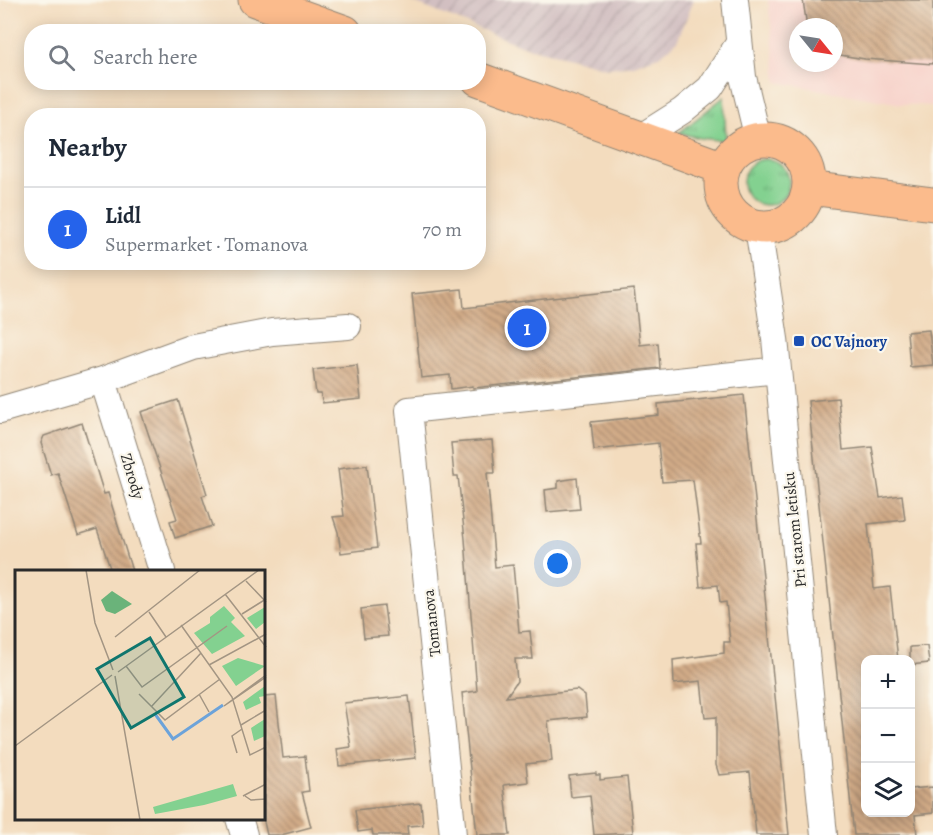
<!DOCTYPE html>
<html lang="en">
<head>
<meta charset="utf-8">
<style>
  body { margin:0; font-family:Alegreya,serif; background:#f6f6f7; color:#1f2937 }
  .controls { position:absolute; right:18px; bottom:18px; display:grid; overflow:hidden; border-radius:12px; box-shadow:0 3px 15px #0003 }
  .controls button { width:54px; height:54px; display:grid; place-items:center; padding:0; border:0; border-bottom:2px solid #e0e1e3; background:#fff; color:#1f2937; font:30px sans-serif }
  .compass { position:absolute; left:789px; top:18px; width:54px; height:54px; border-radius:50%; background:#fff; box-shadow:0 3px 15px #0003; rotate:120deg }
  .you { position:absolute; left:558px; top:564px; width:21px; height:21px; margin:-15px; border:4px solid #fff; border-radius:50%; background:#1a73e8; box-shadow:0 0 0 9px #1a73e833 }
  .badge { display:grid; place-items:center; width:39px; height:39px; border-radius:50%; background:#2563eb; color:#fff; font-size:20px; font-weight:700 }
  .pin { position:absolute; translate:-50% -50%; border:3px solid #fff; box-shadow:0 2px 6px #0006 }
  .list { margin:0; padding:0; list-style:none }
  h2 { display:flex; justify-content:space-between; align-items:center; height:78px; margin:0; padding:0 24px; font-size:26px }
  h2 small { font-size:20px; font-weight:400; color:#747a83 }
  .list li { display:grid; grid-template-columns:39px 1fr auto; gap:18px; align-items:center; box-sizing:border-box; height:84px; padding:0 24px; border-top:2px solid #e0e1e3 }
  .list b { display:block; font-size:22px; white-space:nowrap }
  .list p { margin:0; font-size:20px; white-space:nowrap; color:#747a83 }
  .list em { font-size:20px; font-style:normal; color:#747a83 }
  .icon { flex:none; width:33px; height:33px; fill:none; stroke:currentColor; stroke-width:2; stroke-linecap:round; stroke-linejoin:round }
  .map { position:relative; flex:none; width:933px; height:835px; overflow:hidden }
  .search { position:absolute; background:#fff; box-shadow:0 3px 15px #0003; left:24px; top:24px; width:462px; height:66px; display:flex; align-items:center; gap:15px; box-sizing:border-box; padding:0 21px; border-radius:24px; color:#747a83; font-size:22px }
  .panel { position:absolute; background:#fff; box-shadow:0 3px 15px #0003; left:24px; top:108px; width:462px; height:162px; border-radius:24px }
  .map>svg:first-child { display:block }
  .built { fill:#f7d1c9; fill-rule:evenodd }
  .industrial { fill:url(#industrial-furrows) }
  .grass { fill:url(#grass-tufts); stroke:#577e5e; stroke-width:1.5 }
  .building { fill:url(#building-back-hatch) }
  .lines { fill:none; stroke-linecap:round; stroke-linejoin:round }
  .minor-casing { stroke:#8f8474; stroke-width:28 }
  .major-casing { stroke:#8f8474; stroke-width:35 }
  .minor { stroke:#fff; stroke-width:26 }
  .major { stroke:#fbbb8c; stroke-width:33 }
  .transit-dot { fill:#1a4fb4; stroke:#fbf7ec; stroke-width:2 }
  .labels { text-anchor:middle; stroke-width:4.5; stroke-linejoin:round; paint-order:stroke }
  .transit-label { font-size:16px; font-weight:bold; fill:#164399; stroke:#fbf7ec; text-anchor:start }
  .street-label { font-size:16px; fill:#2b2b2b; stroke:#fbf7ec }
  .inset-river { fill:none; stroke:#6ca3da; stroke-width:3 }
  .inset-road { fill:none; stroke:#a39583; stroke-width:1.5 }
  .view { fill:#0f766e; fill-opacity:0.15; stroke:#0f766e; stroke-width:3 }
  .inset-edge { fill:none; stroke:#2b2b2b; stroke-width:3 }
</style>
</head>
<body>
<div class="map">
<svg width="933" height="835" viewBox="0 0 933 835">
  <defs>
    <pattern id="industrial-furrows" width="10" height="10" patternUnits="userSpaceOnUse" patternTransform="scale(1.5)"><rect width="10" height="10" fill="#d2bfc1"/><path d="M-1 1l2-2M0 10L10 0M9 11l2-2" fill="none" stroke="#b4a4a6"/></pattern>
    <pattern id="grass-tufts" width="24" height="20" patternUnits="userSpaceOnUse" patternTransform="scale(1.5)"><rect width="24" height="20" fill="#83d190"/><path d="M3 7l-1-3M5 7V3M7 7l1-3M15 17l-1-3M17 17v-4M19 17l1-3" fill="none" stroke="#6baa76"/></pattern>
    <pattern id="building-back-hatch" width="6" height="6" patternUnits="userSpaceOnUse" patternTransform="scale(1.5)"><rect width="6" height="6" fill="#d1ab87"/><path d="M-1 5l2 2M0 0l6 6M5-1l2 2" fill="none" stroke="#aa8b6f"/></pattern>
  </defs>
  <rect width="100%" height="100%" fill="#fbf7ec"/>
  <filter id="ink" filterUnits="userSpaceOnUse"><feTurbulence type="fractalNoise" baseFrequency=".0167" numOctaves="2"/><feDisplacementMap in="SourceGraphic" scale="12" xChannelSelector="R" yChannelSelector="G"/><feConvolveMatrix kernelMatrix="1 2 1 2 8 2 1 2 1" color-interpolation-filters="sRGB"/></filter>
  <filter id="wash" filterUnits="userSpaceOnUse"><feTurbulence type="fractalNoise" baseFrequency=".008" numOctaves="4" result="noise"/><feDisplacementMap in="SourceGraphic" scale="24" xChannelSelector="R" yChannelSelector="G"/><feGaussianBlur stdDeviation="1.35" result="paint"/><feColorMatrix in="noise" values="0 0 0 0 0 0 0 0 0 0 0 0 0 0 0 0 0 1.4 0 .05"/><feComposite in="paint" operator="in"/></filter>
  <g filter="url(#wash)">
    <rect width="100%" height="100%" fill="#f3dcbe"/>
    <path class="built" d="M 768,0 L 933,0 L 933,106 L 901,104 L 777,82 ZM 798,27 L 834,27 L 834,63 L 798,63 Z"/>
    <path class="industrial" d="M 407,0 L 694,0 L 677,41 L 661,55 L 634,65 L 607,68 L 520,45 Z"/>
    <path class="grass" d="M 724,97 L 726,141 L 700,138 L 679,133 Z
      M743 182a23 23 0 1 1 46 0a23 23 0 1 1-46 0Z"/>
    <g id="blocks">
      <path class="building" d="M 803,0 L 933,0 L 933,64 L 865,59 L 834,54 L 834,27 L 807,27 Z
        M 462,289 L 464,308 L 634,289 L 640,345 L 658,343 L 660,368 L 473,388 L 473,386 L 451,389 L 450,375 L 421,378 L 412,294 Z
        M 929,330 L 933,365 L 910,367 L 907,332 Z
        M 357,365 L 361,399 L 322,403 L 321,394 L 316,394 L 313,370 Z
        M 744,395 L 762,567 L 789,835 L 756,835 L 750,772 L 719,775 L 716,765 L 716,717 L 705,718 L 701,681 L 674,684 L 673,660 L 724,653 L 724,642 L 730,642 L 726,602 L 720,603 L 718,585 L 700,587 L 696,543 L 701,543 L 693,480 L 662,482 L 658,443 L 594,450 L 591,422 L 659,415 L 658,404 Z
        M 838,398 L 843,450 L 872,447 L 880,498 L 902,495 L 905,520 L 868,524 L 874,589 L 890,587 L 898,660 L 866,660 L 866,813 L 910,813 L 910,789 L 933,787 L 933,813 L 915,815 L 917,835 L 854,835 L 808,401 Z
        M 178,400 L 207,494 L 202,496 L 212,526 L 175,538 L 170,521 L 177,519 L 141,412 Z
        M 82,423 L 104,494 L 108,493 L 132,571 L 111,571 L 97,529 L 78,535 L 58,473 L 51,475 L 41,443 L 44,436 Z
        M 492,440 L 495,473 L 487,473 L 495,567 L 513,565 L 519,632 L 530,631 L 533,659 L 515,659 L 517,681 L 506,697 L 577,690 L 585,696 L 587,717 L 548,721 L 552,761 L 526,764 L 528,782 L 504,785 L 510,835 L 477,835 L 462,693 L 477,691 L 465,539 L 458,476 L 454,476 L 451,443 Z
        M 367,465 L 377,548 L 341,553 L 338,532 L 333,517 L 344,516 L 338,469 Z
        M 577,478 L 580,509 L 547,512 L 545,490 L 558,488 L 558,481 Z
        M 384,606 L 388,636 L 364,638 L 361,609 Z
        M 927,646 L 929,663 L 910,665 L 910,647 Z
        M 276,696 L 283,758 L 305,756 L 309,791 L 302,792 L 311,827 L 281,835 L 267,835 L 264,822 L 264,697 Z
        M 409,696 L 416,758 L 339,766 L 337,749 L 351,747 L 344,703 Z
        M 596,773 L 596,775 L 600,775 L 600,780 L 627,777 L 633,833 L 594,835 L 590,795 L 571,797 L 569,776 Z
        M 421,803 L 423,825 L 407,826 L 408,835 L 373,835 L 372,830 L 358,832 L 355,810 Z"/>
    </g>
  </g>
  <g filter="url(#ink)">
    <use href="#blocks" fill-opacity="0" stroke="#8f8474" stroke-width="1.5"/>
    <g class="lines">
      <g class="minor-casing">
        <path id="minor" d="M 735,0 L 743,77 L 758,139
          M 641,137 L 682,111 L 710,88 L 739,43
          M 758,227 L 775,339 L 824,835
          M 103,380 L 162,571
          M 0,410 L 103,380 L 193,347 L 272,332 L 348,326
          M 239,818 L 244,835
          M 453,835 L 409,410 L 778,370"/>
      </g>
      <g class="major-casing">
        <path id="major" d="M 255,0 L 345,32
          M 478,79 L 723,168
          M721 183a44 44 0 1 1 88 0a44 44 0 1 1-88 0Z
          M 809,188 L 933,204"/>
      </g>
      <use href="#minor" class="minor"/>
      <use href="#major" class="major"/>
    </g>
  </g>
  <rect class="transit-dot" x="793" y="335" width="12" height="12" rx="3"/>
  <g class="labels">
    <g class="transit-label">
      <text x="811" y="347">OC Vajnory</text>
    </g>
    <g class="street-label">
      <text transform="translate(133 476) rotate(73)" y="6">Zbrody</text>
      <text transform="translate(794 530) rotate(-96)" y="6">Pri starom letisku</text>
      <text transform="translate(431 623) rotate(-96)" y="6">Tomanova</text>
    </g>
  </g>
  <g transform="translate(15 570)">
    <rect width="250" height="250" fill="#f3dcbe"/>
    <path d="M 97,21 L 117,34 L 100,44 L 91,41 L 86,30 Z" fill="#6ab37a"/>
    <path d="M 209,36 L 220,48 L 216,52 L 230,66 L 197,84 L 179,63 L 195,53 L 195,47 ZM 250,37 L 250,52 L 241,59 L 232,48 ZM 223,88 L 250,96 L 221,116 L 207,96 ZM 250,116 L 250,126 L 244,127 L 246,133 L 231,140 L 228,132 ZM 250,149 L 250,166 L 239,171 L 236,158 ZM 218,214 L 222,226 L 189,235 L 140,244 L 138,237 Z" fill="#83d190"/>
    <path class="inset-river" d="M 140,144 L 158,169 L 208,135"/>
    <path class="inset-road" d="M 71,0 L 80,53 L 98,100M 231,11 L 251,32M 210,24 L 251,77M 134,42 L 151,67M 227,44 L 251,29M 166,55 L 217,127 L 235,185 L 251,177M 100,67 L 185,0M 194,95 L 251,64M 111,96 L 127,117 L 212,56M 103,102 L 244,0M 100,106 L 125,250M 124,124 L 150,150 L 205,109M 184,124 L 194,142M 209,136 L 251,105M 209,136 L 251,107M 136,137 L 186,83M 226,155 L 251,140M 0,176 L 97,105M 222,183 L 217,166 L 227,159M 228,226 L 251,214M 230,226 L 236,230 L 251,229"/>
    <path class="view" d="M 135,68 L 169,127 L 116,158 L 82,99 Z"/>
    <rect width="250" height="250" class="inset-edge"/>
  </g>
</svg>
<div class="controls">
<button>+</button>
<button>−</button>
<button><svg class="icon" aria-label="layers" viewBox="0 0 24 24"><path d="M12 4l9 5-9 5-9-5zM3 14l9 5 9-5"/></svg></button>
</div>
<svg class="compass" viewBox="-18 -18 36 36"><path d="M0-13l5 13h-10z" fill="#e53935"/><path d="M0 13l5-13h-10z" fill="#747a83"/></svg>
<div class="you"></div>
<div class="pin badge" style="left:527px;top:328px">1</div>
<div class="search"><svg class="icon" aria-label="search" viewBox="0 0 24 24"><circle cx="10" cy="10" r="6"/><path d="M15 15l6 6"/></svg>Search here</div>
<section class="panel">
<h2>Nearby<small></small></h2>
<ul class="list">
<li><span class="badge">1</span><div><b>Lidl</b><p>Supermarket · Tomanova</p></div><em>70 m</em></li>
</ul>
</section>
</div>
</body>
</html>
